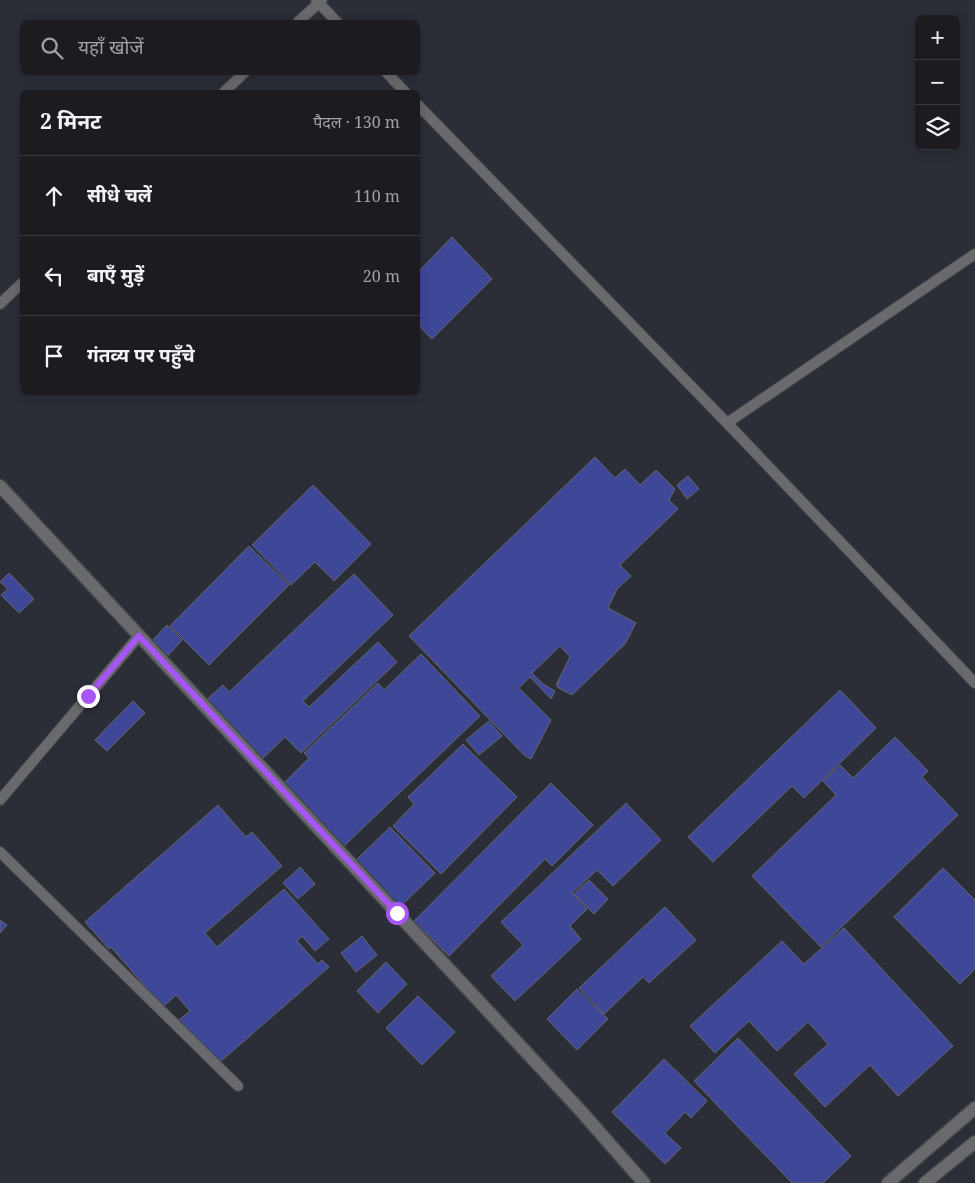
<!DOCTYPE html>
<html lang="hi">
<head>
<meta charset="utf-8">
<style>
  body { margin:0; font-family:"Noto Serif","Noto Sans Devanagari",serif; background:#29292d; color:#f1f3f6 }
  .controls { position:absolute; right:15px; top:15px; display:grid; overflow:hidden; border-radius:8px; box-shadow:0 2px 12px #0003 }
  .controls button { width:45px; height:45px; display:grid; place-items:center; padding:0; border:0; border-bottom:1px solid #3a3a3e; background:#1c1c20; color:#f1f3f6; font:25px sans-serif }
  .stop { position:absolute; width:15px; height:15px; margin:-11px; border:4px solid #a855f7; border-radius:50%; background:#fff }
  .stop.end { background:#a855f7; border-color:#fff; box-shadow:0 1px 5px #0008 }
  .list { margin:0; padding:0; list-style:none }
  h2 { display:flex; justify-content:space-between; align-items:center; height:65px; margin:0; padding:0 20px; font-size:21px }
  h2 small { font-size:16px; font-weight:400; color:#a0a1a5 }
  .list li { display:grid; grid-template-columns:32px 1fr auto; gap:15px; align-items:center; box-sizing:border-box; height:80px; padding:0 20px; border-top:1px solid #3a3a3e }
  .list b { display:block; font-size:19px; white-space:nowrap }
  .list em { font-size:16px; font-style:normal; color:#a0a1a5 }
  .icon { flex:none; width:28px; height:28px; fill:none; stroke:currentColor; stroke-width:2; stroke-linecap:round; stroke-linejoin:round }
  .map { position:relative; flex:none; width:975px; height:1183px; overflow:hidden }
  .search { position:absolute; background:#1c1c20; box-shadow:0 2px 12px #0003; left:20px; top:20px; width:400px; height:55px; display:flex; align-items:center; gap:12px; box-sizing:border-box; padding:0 18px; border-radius:8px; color:#a0a1a5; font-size:19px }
  .panel { position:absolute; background:#1c1c20; box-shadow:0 2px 12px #0003; left:20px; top:90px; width:400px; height:305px; border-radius:8px }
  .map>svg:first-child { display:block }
  .built { fill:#2b2d37; fill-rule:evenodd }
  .building { fill:#3f4898; stroke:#65676b }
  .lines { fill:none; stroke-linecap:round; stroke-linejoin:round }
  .service-casing { stroke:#444547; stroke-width:12 }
  .minor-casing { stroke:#444547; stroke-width:15 }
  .tertiary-casing { stroke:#444547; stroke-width:15 }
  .service { stroke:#696a6e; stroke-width:10 }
  .minor { stroke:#696a6e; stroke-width:12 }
  .tertiary { stroke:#696a6e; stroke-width:12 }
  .route { stroke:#a855f7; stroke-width:6 }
</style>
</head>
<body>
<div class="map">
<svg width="975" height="1183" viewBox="0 0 975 1183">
  <rect width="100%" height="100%" fill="#25262a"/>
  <path class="built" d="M 0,0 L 975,0 L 975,1183 L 0,1183 ZM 919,19 L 956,19 L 956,146 L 919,146 ZM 22,22 L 418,22 L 418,72 L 22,72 ZM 22,92 L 418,92 L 418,392 L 22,392 Z"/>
  <path class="building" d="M 452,237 L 492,279 L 432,339 L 418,325 L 418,272 Z
    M 595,457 L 615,478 L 625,469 L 640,485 L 656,470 L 675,489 L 669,500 L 678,509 L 620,565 L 631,576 L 617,589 L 608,608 L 636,623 L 625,644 L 572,695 L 557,687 L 559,681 L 556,685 L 570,657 L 560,646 L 532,673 L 543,684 L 555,691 L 551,699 L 530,677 L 519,688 L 551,720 L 531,759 L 524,755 L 409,636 Z
    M 688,476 L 699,489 L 687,499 L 677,485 Z
    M 313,485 L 371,544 L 334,581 L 315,562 L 291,585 L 252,545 Z
    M 249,546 L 289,585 L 209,665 L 170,626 Z
    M 9,573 L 34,599 L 19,613 L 1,595 L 8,589 L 0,582 Z
    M 354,574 L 393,615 L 303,701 L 309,707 L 378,642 L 397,662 L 301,753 L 285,737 L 260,761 L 204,702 L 223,685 L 229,692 Z
    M 167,625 L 182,640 L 165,659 L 149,644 Z
    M 421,654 L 480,716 L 342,848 L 282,785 L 309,758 L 304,753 L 378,683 L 384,690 Z
    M 840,690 L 876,728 L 804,798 L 792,786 L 713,862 L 688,837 Z
    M 133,701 L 145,713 L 107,751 L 95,740 Z
    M 489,721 L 502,736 L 479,755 L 466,740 Z
    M 895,737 L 928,771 L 922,777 L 958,815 L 821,947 L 752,876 L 836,795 L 823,781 L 840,765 L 853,778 Z
    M 463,744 L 517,797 L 441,874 L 393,826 L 414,804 L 408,797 Z
    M 551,783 L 593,825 L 552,866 L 545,859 L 449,956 L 414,921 Z
    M 626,803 L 661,840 L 613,886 L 597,870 L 572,893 L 587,909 L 570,926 L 581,939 L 515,1001 L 491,976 L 523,945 L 501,922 Z
    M 218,805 L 246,837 L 252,832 L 282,866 L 205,933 L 217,947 L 284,889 L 329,939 L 315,951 L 302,936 L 297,941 L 318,964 L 322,960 L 329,967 L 220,1062 L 204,1049 L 179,1020 L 190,1011 L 176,995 L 163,1007 L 111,947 L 109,949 L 85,922 Z
    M 390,827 L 435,873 L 400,907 L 355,861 Z
    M 300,867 L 315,884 L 298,899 L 283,883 Z
    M 943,868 L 975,900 L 975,969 L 960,984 L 894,917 Z
    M 589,880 L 608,899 L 594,914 L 574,894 Z
    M 665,907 L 696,940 L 649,983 L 643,977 L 604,1014 L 579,988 Z
    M 0,920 L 7,925 L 0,933 Z
    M 844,928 L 953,1046 L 898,1096 L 870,1065 L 825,1107 L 794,1074 L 828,1044 L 808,1022 L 777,1051 L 749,1021 L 715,1053 L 690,1026 L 782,941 L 804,964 Z
    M 362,936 L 377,955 L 356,972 L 341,953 Z
    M 386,962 L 407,984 L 378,1013 L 357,991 Z
    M 577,989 L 608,1019 L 577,1050 L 547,1019 Z
    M 418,996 L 455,1032 L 422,1065 L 386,1028 Z
    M 738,1038 L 851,1156 L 823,1183 L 792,1183 L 694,1081 Z
    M 664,1059 L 707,1101 L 691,1118 L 685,1112 L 665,1133 L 681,1148 L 665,1164 L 612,1112 Z"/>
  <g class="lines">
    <g class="service-casing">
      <path id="service" d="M 316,0 L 337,22
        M 298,22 L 322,0
        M 386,72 L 405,92
        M 224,92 L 245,72
        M 418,105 L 727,423
        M 975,254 L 727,423 L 975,683
        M 0,304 L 22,283
        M 0,800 L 139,636
        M 0,852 L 238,1086"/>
    </g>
    <g class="minor-casing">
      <path id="minor" d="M 0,486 L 580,1110 L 644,1183"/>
    </g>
    <g class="tertiary-casing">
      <path id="tertiary" d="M 888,1183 L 975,1108
        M 925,1183 L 975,1142"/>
    </g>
    <use href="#service" class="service"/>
    <use href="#minor" class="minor"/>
    <use href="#tertiary" class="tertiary"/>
  </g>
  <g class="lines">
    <path class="route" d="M 88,696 L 139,636 L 397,913"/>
  </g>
</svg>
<div class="controls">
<button>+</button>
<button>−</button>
<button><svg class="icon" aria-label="layers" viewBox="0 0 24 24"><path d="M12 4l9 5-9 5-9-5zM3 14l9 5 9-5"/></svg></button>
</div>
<div class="stop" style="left:397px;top:913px"></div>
<div class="stop end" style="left:88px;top:696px"></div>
<div class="search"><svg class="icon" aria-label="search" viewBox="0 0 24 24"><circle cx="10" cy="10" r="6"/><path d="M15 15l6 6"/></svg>यहाँ खोजें</div>
<section class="panel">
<h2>2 मिनट<small>पैदल · 130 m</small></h2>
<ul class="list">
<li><svg class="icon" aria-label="ahead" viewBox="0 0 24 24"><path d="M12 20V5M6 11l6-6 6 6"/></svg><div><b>सीधे चलें</b></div><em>110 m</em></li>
<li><svg class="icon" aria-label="left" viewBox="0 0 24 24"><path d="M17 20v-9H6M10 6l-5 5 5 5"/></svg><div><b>बाएँ मुड़ें</b></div><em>20 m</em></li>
<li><svg class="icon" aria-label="arrive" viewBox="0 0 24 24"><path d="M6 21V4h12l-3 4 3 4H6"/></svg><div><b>गंतव्य पर पहुँचे</b></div></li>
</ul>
</section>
</div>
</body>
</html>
